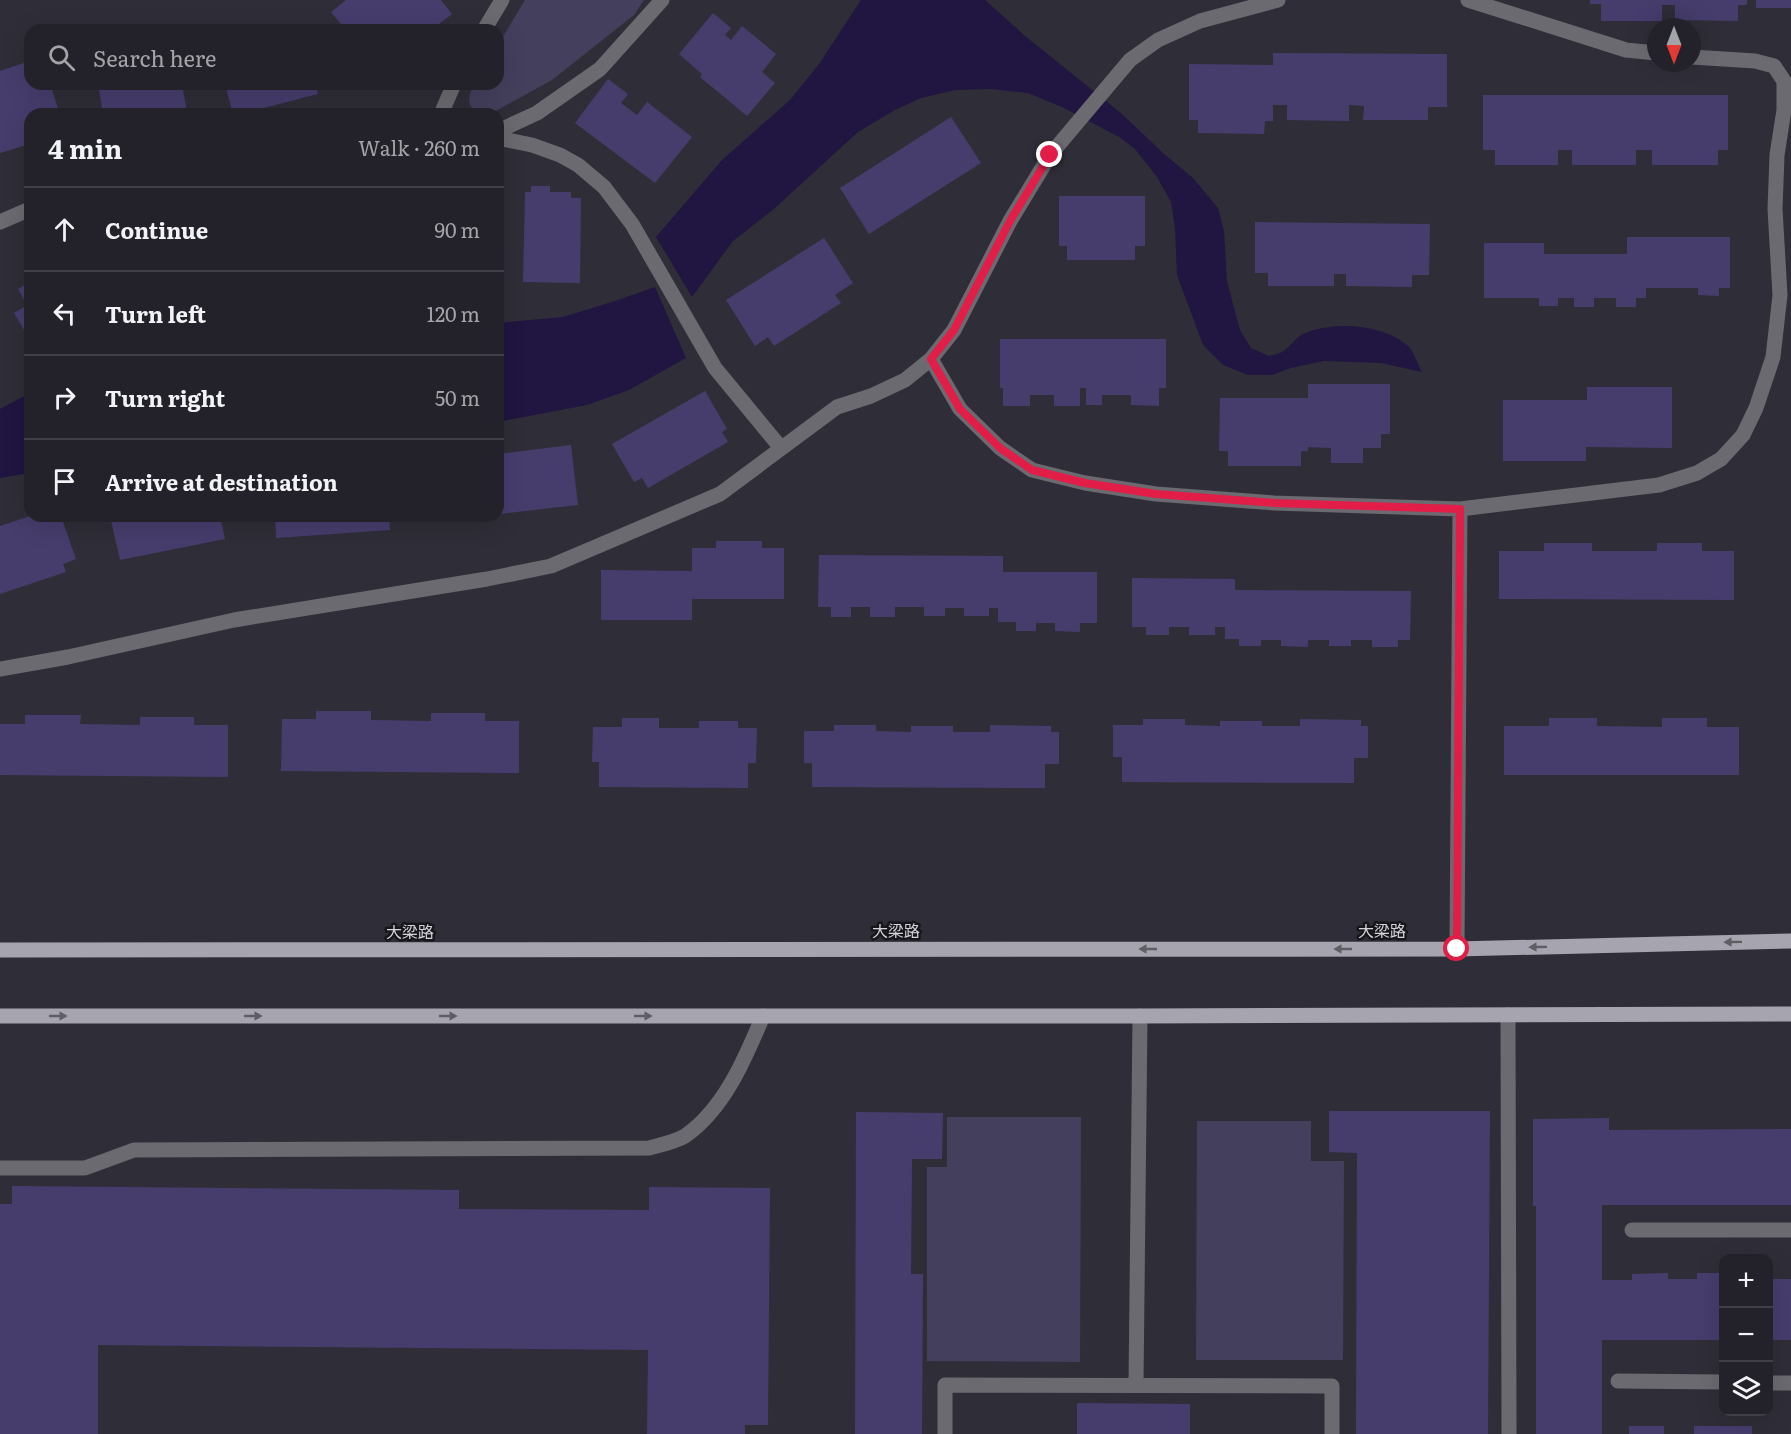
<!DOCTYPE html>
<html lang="en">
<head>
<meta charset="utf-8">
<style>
  body { margin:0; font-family:Literata,"Noto Sans SC",serif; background:#2f2f36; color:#f1f3f6 }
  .controls { position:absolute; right:18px; bottom:18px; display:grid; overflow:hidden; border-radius:12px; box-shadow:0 6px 24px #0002 }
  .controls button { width:54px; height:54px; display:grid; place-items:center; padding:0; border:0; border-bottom:2px solid #403f47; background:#23222a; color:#f1f3f6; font:30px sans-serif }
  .compass { position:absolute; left:1647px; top:18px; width:54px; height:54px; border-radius:50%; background:#23222a; box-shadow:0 6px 24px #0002; rotate:180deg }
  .stop { position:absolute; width:18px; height:18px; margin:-14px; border:4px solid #e11d48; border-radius:50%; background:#fff }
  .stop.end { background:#e11d48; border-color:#fff; box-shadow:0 2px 6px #0008 }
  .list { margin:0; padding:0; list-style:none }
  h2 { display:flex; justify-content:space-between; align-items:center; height:78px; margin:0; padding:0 24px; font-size:26px }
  h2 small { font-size:20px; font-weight:400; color:#a3a4a8 }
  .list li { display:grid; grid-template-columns:39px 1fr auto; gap:18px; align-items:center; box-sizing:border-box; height:84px; padding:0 24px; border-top:2px solid #403f47 }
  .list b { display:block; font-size:22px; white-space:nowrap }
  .list em { font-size:20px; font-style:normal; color:#a3a4a8 }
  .icon { flex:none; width:33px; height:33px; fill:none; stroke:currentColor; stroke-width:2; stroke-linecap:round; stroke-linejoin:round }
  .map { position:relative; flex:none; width:1791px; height:1434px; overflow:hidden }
  .search { position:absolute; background:#23222a; box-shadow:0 6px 24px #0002; left:24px; top:24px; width:480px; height:66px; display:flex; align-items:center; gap:15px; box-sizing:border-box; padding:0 21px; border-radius:18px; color:#a3a4a8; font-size:22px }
  .panel { position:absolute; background:#23222a; box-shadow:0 6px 24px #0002; left:24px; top:108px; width:480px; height:414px; border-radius:18px }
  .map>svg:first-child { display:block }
  .green { fill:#443f5c }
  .water { fill:#211541 }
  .building { fill:#473d6d }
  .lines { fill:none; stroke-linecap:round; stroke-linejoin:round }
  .minor { stroke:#6b6a70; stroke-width:15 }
  .major { stroke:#a6a4af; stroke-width:15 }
  .oneway { fill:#5e5e65 }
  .route { stroke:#e11d48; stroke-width:8 }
  .labels { text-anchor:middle; stroke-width:5; stroke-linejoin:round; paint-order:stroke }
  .street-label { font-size:16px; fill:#d4d3da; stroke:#17171b }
</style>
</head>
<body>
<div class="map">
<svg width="1791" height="1434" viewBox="0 0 1791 1434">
  <rect width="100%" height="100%" fill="#2f2e38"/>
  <path class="green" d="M 525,0 L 644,0 L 634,15 L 552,80 L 492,113 L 478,114 C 466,105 468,96 474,84 L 498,84 L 498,45 Z
    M 947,1117 L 1081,1117 L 1080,1362 L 927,1361 L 927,1167 L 947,1167 Z
    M 1197,1121 L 1311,1121 L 1311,1161 L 1344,1161 L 1343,1360 L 1196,1360 Z"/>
  <path class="water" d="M 861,0 L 985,0 L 1024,35 L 1122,114 L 1163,153 L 1193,178 L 1218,208 L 1224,231 L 1227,281 L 1240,330 L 1251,348 L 1269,356 C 1273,355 1278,354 1282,352 C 1290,347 1295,338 1303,334 C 1332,320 1386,324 1409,347 C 1415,354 1418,365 1422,372 L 1381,363 L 1324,361 L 1291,368 L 1272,375 L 1248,375 L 1223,365 L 1203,345 L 1177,275 L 1175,229 L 1171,202 L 1157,177 L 1135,149 L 1119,137 L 1064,108 L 1028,93 L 991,89 L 955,90 L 921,98 L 895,110 L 858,132 L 775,208 L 733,241 L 692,297 L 656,237 L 722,160 L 790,100 L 819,64 Z
    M 655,287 L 686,358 L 629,390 L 587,405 L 498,422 L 498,323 L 563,317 L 615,301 Z
    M 30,393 L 30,473 L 0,478 L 0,409 Z"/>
  <path class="building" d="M 346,0 L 441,0 L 452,14 L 431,30 L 332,30 L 341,24 L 331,12 Z
    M 1590,0 L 1747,0 L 1747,5 L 1738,5 L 1738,21 L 1675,20 L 1675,5 L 1662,5 L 1662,21 L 1601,21 L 1601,4 L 1590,4 Z
    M 1756,0 L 1791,0 L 1791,8 L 1756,8 Z
    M 713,13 L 731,28 L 725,35 L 731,40 L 742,26 L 776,54 L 762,72 L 775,83 L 747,116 L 700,77 L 702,74 L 679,54 Z
    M 1273,53 L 1447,54 L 1447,107 L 1428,107 L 1428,120 L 1363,120 L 1364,106 L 1349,105 L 1349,121 L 1287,120 L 1287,105 L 1273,105 L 1273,121 L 1265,121 L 1264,134 L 1198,133 L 1198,120 L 1189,120 L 1189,64 L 1273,65 Z
    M 30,61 L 30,84 L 50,84 L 60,114 L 30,114 L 30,144 L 0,153 L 0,71 Z
    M 608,79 L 628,94 L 621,103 L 637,115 L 647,102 L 692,137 L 655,183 L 575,123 Z
    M 98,84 L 182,84 L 187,112 L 174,114 L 103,114 Z
    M 225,84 L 315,84 L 318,94 L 241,114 L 233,114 Z
    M 1483,95 L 1728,95 L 1728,150 L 1718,150 L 1718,165 L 1652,165 L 1652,150 L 1636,150 L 1636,165 L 1572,165 L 1572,150 L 1558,150 L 1558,165 L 1495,165 L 1495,150 L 1483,150 Z
    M 951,117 L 981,163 L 869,234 L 840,188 Z
    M 531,186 L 550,186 L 550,192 L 571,192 L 571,198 L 581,198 L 580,283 L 523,282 L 525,192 L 531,192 Z
    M 1059,196 L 1145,196 L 1145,246 L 1135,246 L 1135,260 L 1067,260 L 1067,246 L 1059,246 Z
    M 1255,222 L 1430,224 L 1429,275 L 1412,275 L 1412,287 L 1346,286 L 1346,274 L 1334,274 L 1334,286 L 1268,286 L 1268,273 L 1255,273 Z
    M 1627,237 L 1730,237 L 1730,288 L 1719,288 L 1719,296 L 1698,295 L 1698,288 L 1646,288 L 1646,298 L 1636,298 L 1636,307 L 1616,307 L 1616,298 L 1594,298 L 1594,307 L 1574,307 L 1574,298 L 1558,298 L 1558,306 L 1539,306 L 1539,298 L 1484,298 L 1484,243 L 1544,243 L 1544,254 L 1627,254 Z
    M 824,238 L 853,283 L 835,295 L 841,303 L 774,346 L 768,337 L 755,346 L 726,300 Z
    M 30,282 L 30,340 L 14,313 L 27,305 L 18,289 Z
    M 1000,339 L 1166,339 L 1166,388 L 1159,388 L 1159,406 L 1131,405 L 1131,395 L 1102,395 L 1102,405 L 1086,405 L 1086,388 L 1080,388 L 1080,406 L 1054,406 L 1054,395 L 1030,395 L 1030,406 L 1003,406 L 1003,388 L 1000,388 Z
    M 1308,384 L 1390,384 L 1390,434 L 1381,434 L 1381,448 L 1363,448 L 1363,463 L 1331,463 L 1331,448 L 1308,447 L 1308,451 L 1301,451 L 1301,466 L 1228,466 L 1228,451 L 1219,451 L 1220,398 L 1308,398 Z
    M 1587,387 L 1672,387 L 1672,448 L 1586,447 L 1586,461 L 1503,461 L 1503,400 L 1587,400 Z
    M 705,391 L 727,429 L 722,432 L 728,442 L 648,488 L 642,478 L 634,482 L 612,444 Z
    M 571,445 L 578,505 L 498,514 L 498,454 Z
    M 30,516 L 61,516 L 76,559 L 63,564 L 66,572 L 0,594 L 0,526 Z
    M 110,516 L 220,516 L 225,539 L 120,560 Z
    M 275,516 L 389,516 L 390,530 L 276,538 Z
    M 439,516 L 473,516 L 473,517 L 440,521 Z
    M 716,541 L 762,541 L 762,548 L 784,548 L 784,599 L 692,599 L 692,620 L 601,620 L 601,570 L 692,571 L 692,548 L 716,548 Z
    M 1544,543 L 1592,543 L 1592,551 L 1657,551 L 1657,543 L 1702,543 L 1702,551 L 1734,551 L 1734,600 L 1499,599 L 1499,551 L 1544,551 Z
    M 819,555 L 1003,556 L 1003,572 L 1097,572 L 1097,623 L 1080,623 L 1080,632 L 1055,631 L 1055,623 L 1036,623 L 1036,631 L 1016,631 L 1016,622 L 998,622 L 998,608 L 989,608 L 989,616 L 964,616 L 964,608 L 945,608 L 945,616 L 924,616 L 924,607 L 895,607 L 895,617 L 870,617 L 870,607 L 851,607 L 851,617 L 831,617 L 831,607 L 818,607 Z
    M 1132,578 L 1235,579 L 1235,590 L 1411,591 L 1410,640 L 1398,640 L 1398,647 L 1372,647 L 1372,640 L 1351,640 L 1351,646 L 1329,646 L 1329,640 L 1308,640 L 1308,647 L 1281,646 L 1281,640 L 1261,640 L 1261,646 L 1239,646 L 1239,639 L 1225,639 L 1225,627 L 1215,627 L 1215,635 L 1189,635 L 1189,627 L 1169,627 L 1169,635 L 1146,635 L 1146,627 L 1132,627 Z
    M 316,711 L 371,711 L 371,720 L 431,721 L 431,713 L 485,713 L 485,721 L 519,721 L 519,773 L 281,771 L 282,719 L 316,719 Z
    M 25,715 L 81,715 L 80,724 L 140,725 L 140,717 L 194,717 L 194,725 L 228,725 L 228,777 L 0,775 L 0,724 L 25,724 Z
    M 622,718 L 659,718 L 659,728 L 699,728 L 699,721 L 738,721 L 738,728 L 757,728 L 756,763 L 748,763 L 748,788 L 599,787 L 599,762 L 592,762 L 593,727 L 622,727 Z
    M 1549,718 L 1597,718 L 1597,726 L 1662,727 L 1662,718 L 1707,718 L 1707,727 L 1739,727 L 1739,775 L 1504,775 L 1504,726 L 1549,726 Z
    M 1143,719 L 1185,719 L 1185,725 L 1220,726 L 1220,721 L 1262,721 L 1262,726 L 1300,726 L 1300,719 L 1361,720 L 1361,726 L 1368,726 L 1368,758 L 1354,758 L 1354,783 L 1122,782 L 1122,757 L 1113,757 L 1113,725 L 1143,725 Z
    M 834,725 L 876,725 L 876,731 L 911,732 L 911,726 L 953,726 L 953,732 L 990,732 L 990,725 L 1051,726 L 1051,732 L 1059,732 L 1059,764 L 1045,764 L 1045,788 L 812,787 L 812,763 L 804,763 L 804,731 L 834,731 Z
    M 1329,1111 L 1490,1111 L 1488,1434 L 1356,1434 L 1357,1153 L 1329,1152 Z
    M 856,1112 L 943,1113 L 942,1159 L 912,1159 L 911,1274 L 923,1274 L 922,1434 L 855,1434 Z
    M 1609,1118 L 1609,1130 L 1791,1129 L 1791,1205 L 1602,1205 L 1602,1280 L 1632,1280 L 1632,1274 L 1668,1273 L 1668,1279 L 1697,1279 L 1697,1273 L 1724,1273 L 1724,1340 L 1602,1340 L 1602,1434 L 1536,1434 L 1536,1206 L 1533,1206 L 1533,1119 Z
    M 12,1186 L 459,1190 L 459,1209 L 649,1210 L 649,1187 L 770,1188 L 768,1425 L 745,1425 L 745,1434 L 647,1434 L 648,1350 L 98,1345 L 98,1434 L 0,1434 L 0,1204 L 12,1204 Z
    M 1768,1279 L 1791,1279 L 1791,1340 L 1768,1340 Z
    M 1077,1403 L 1190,1404 L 1190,1434 L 1077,1434 Z
    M 1629,1426 L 1664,1426 L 1664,1434 L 1629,1434 Z
    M 1694,1426 L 1752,1426 L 1752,1434 L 1694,1434 Z"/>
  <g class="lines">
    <path class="minor" d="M 1468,0 L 1626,50 L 1656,53
      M 484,30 L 502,0
      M 441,114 L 454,84
      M 498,131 L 537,113 L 600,69 L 662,0
      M 498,138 L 532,145 L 560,155 L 578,165 L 604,187 L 632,224 L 715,368 L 781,448
      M 0,222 L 30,209
      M 931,359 L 960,409 L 1000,448 L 1032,470 L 1085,483 L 1156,494 L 1274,503 L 1460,509 L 1659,485 L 1697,473 L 1721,459 L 1743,435 L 1756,408 L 1773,357 L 1780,295 L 1775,209 L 1777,155 L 1784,110 L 1784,81 L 1774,66 L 1755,61 L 1692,57
      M 0,669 L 68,657 L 234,620 L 487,579 L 551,566 L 720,494 L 837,407 L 871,396 L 905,380 L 931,359 L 954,330 L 1010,221 L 1050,155 L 1130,60 L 1158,40 L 1200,21 L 1278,0
      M 1457,949 L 1460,509
      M 1508,1015 L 1509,1434
      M 0,1168 L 85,1168 L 134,1150 L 649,1148 C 660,1145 675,1142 685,1136 C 724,1109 745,1059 763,1016
      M 1632,1230 L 1791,1230
      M 1618,1381 L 1724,1382
      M 1768,1383 L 1791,1383
      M 1136,1385 L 1140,1016
      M 945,1434 L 945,1385 L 1332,1386 L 1332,1434"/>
    <path class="major" d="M 0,950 L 1457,949 L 1791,941
      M 0,1016 L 1140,1016 L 1791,1014"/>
  </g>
  <defs><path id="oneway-solid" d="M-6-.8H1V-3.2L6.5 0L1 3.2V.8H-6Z" transform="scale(1.5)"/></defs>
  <g class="oneway">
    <use href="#oneway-solid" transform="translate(1733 942) rotate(179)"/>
    <use href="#oneway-solid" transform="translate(1538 947) rotate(179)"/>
    <use href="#oneway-solid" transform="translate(1148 949) rotate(180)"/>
    <use href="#oneway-solid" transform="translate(1343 949) rotate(180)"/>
    <use href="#oneway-solid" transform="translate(58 1016)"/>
    <use href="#oneway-solid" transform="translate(253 1016)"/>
    <use href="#oneway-solid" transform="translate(448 1016)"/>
    <use href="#oneway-solid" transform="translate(643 1016)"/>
  </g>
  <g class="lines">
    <path class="route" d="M 1050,155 L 1010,221 L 954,330 L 931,359 L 960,409 L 1000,448 L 1032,470 L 1085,483 L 1156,494 L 1274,503 L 1460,509 L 1457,949"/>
  </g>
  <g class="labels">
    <g class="street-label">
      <text x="896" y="937">大梁路</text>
      <text x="1382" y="937">大梁路</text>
      <text x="410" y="938">大梁路</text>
    </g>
  </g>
</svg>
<div class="controls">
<button>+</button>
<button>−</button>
<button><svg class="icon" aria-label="layers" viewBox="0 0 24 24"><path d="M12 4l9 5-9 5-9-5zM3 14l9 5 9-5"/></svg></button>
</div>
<svg class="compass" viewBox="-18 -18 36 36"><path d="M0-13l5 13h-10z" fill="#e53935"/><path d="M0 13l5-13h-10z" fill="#a3a4a8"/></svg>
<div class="stop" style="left:1457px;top:949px"></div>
<div class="stop end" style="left:1050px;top:155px"></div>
<div class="search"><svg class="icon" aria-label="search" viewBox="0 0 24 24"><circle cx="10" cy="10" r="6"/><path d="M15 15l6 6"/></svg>Search here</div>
<section class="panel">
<h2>4 min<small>Walk · 260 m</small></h2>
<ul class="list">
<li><svg class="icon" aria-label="ahead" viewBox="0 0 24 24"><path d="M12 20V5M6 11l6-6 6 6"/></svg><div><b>Continue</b></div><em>90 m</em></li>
<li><svg class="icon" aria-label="left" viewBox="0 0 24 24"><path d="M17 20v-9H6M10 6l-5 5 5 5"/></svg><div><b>Turn left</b></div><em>120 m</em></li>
<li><svg class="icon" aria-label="right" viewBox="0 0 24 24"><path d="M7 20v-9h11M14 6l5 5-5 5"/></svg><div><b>Turn right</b></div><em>50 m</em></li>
<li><svg class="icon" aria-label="arrive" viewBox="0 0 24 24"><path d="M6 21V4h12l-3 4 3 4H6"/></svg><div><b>Arrive at destination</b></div></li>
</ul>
</section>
</div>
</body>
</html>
